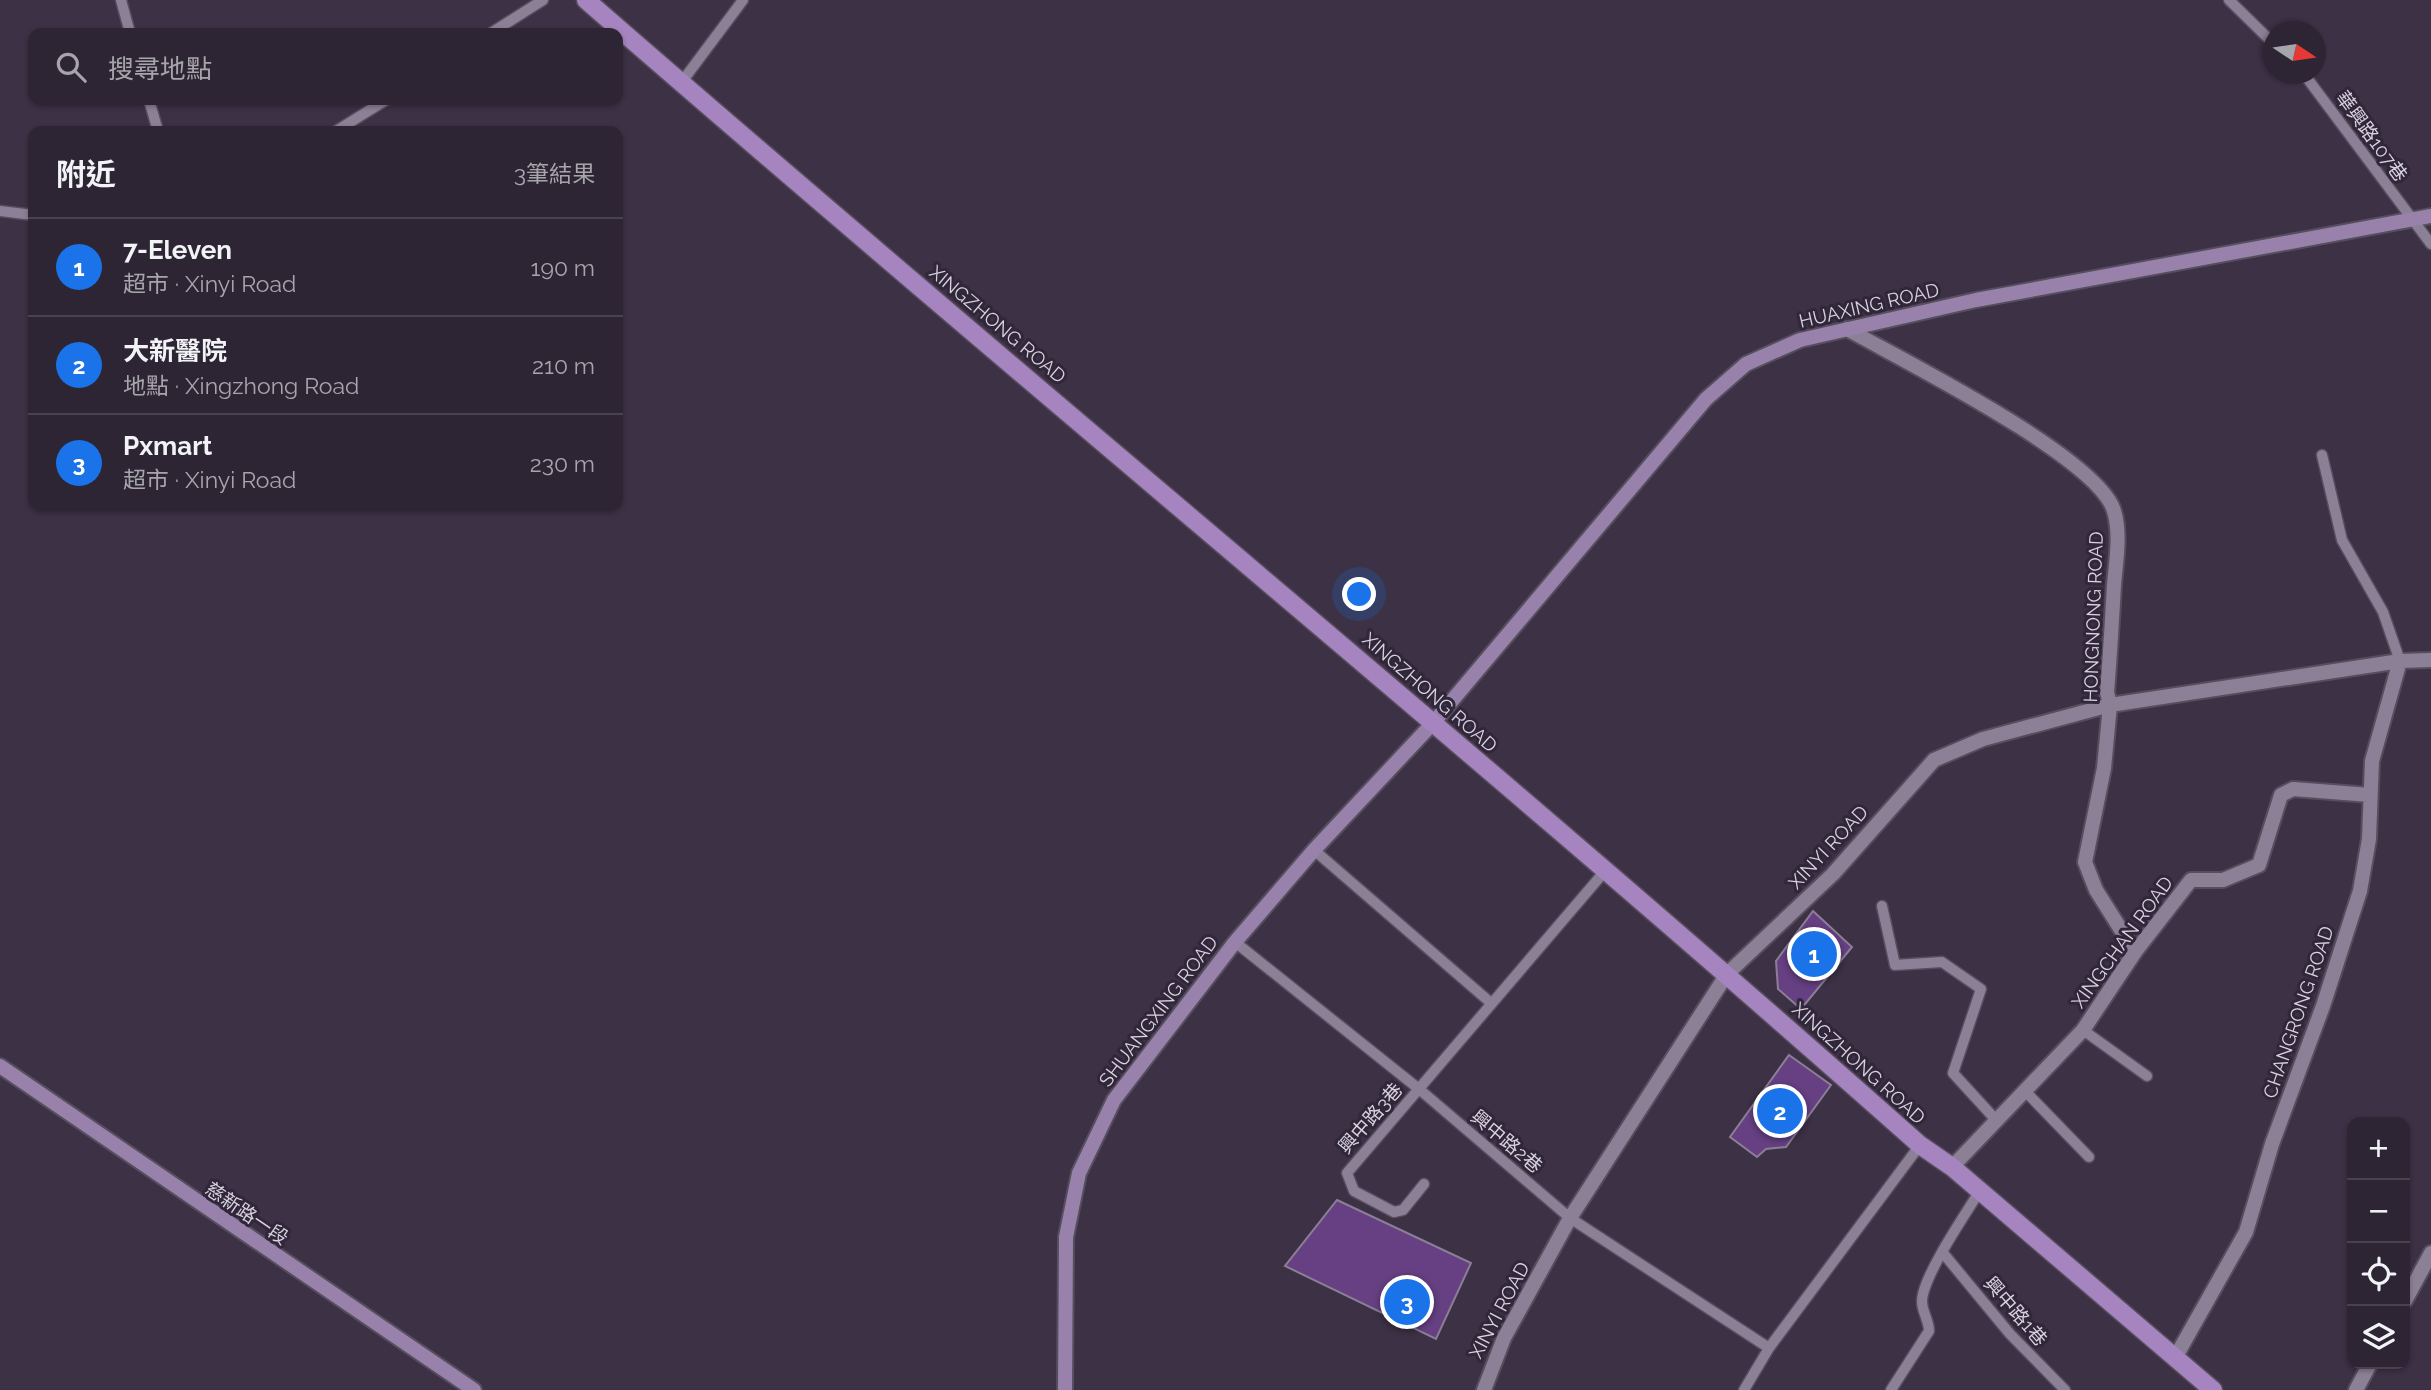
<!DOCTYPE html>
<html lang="zh-TW">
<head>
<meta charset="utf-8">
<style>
  body { margin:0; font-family:Raleway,"Noto Sans TC",sans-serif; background:#352d3c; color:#f1f3f6 }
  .controls { position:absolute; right:21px; bottom:21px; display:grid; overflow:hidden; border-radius:14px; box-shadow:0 2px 5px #0004 }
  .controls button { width:63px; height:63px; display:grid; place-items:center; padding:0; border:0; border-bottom:2px solid #48424f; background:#2d2534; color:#f1f3f6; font:35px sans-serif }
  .compass { position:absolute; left:2263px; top:21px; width:63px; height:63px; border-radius:50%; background:#2d2534; box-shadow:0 2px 5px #0004; rotate:103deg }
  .you { position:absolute; left:1360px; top:595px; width:24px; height:24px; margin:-18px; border:5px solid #fff; border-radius:50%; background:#1a73e8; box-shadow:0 0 0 10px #1a73e833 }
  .badge { display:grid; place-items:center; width:46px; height:46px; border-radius:50%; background:#1a73e8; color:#fff; font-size:23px; font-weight:700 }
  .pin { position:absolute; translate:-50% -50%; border:4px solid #fff; box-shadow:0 2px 7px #0006 }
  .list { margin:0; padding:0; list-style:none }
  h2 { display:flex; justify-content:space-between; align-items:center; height:91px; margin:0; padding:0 28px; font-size:30px }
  h2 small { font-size:23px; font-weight:400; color:#a7a5ac }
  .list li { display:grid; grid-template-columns:46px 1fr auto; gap:21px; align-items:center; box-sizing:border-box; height:98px; padding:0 28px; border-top:2px solid #48424f }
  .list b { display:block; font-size:26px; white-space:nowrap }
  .list p { margin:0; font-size:23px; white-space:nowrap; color:#a7a5ac }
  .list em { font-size:23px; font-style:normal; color:#a7a5ac }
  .icon { flex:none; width:38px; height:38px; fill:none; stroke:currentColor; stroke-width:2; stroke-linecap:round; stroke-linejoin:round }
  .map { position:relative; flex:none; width:2431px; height:1390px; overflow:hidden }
  .search { position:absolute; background:#2d2534; box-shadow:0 2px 5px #0004; left:28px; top:28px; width:595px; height:77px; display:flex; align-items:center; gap:18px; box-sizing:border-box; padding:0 24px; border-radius:14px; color:#a7a5ac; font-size:26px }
  .panel { position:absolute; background:#2d2534; box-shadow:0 2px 5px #0004; left:28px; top:126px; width:595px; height:385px; border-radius:14px }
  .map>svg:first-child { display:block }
  .building { fill:#664083; stroke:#8b7f96; stroke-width:2 }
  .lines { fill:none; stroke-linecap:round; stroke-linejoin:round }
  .lane-casing { stroke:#564d5d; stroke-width:13 }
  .street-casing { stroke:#564d5d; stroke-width:18 }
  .secondary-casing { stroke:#564d5d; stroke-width:18 }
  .primary-casing { stroke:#564d5d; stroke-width:21 }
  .lane { stroke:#8c8097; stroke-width:10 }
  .street { stroke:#8c8097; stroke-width:14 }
  .secondary { stroke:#9882ab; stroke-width:14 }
  .primary { stroke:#a584bf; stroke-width:18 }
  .labels { text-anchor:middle; stroke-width:6; stroke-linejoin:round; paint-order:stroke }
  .street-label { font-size:19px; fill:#d8d2de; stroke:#31273a }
</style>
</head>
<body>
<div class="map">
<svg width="2431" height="1390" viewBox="0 0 2431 1390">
  <rect width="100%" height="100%" fill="#3c3145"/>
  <path class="building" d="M 1813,911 L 1852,947 L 1801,1009 L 1778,989 L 1776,961 Z
    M 1789,1055 L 1831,1085 L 1786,1147 L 1766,1149 L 1757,1157 L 1730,1137 Z
    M 1337,1200 L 1471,1263 L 1436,1339 L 1285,1266 Z"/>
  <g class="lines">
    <g class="lane-casing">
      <path id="lane" d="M 121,0 L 130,33
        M 2229,0 L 2274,44
        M 491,33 L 543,0
        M 2304,74 L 2431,244
        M 681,83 L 743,0
        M 149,100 L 158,131
        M 336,131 L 386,100
        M 0,211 L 33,215
        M 2322,455 L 2342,540 L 2383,612 L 2400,661
        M 1314,850 L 1491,1003
        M 1882,906 L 1895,965 L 1942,962 L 1981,989 L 1953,1073 L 1996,1120
        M 1235,942 L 1419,1089 L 1570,1218 L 1769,1348
        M 2083,1030 L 2147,1076
        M 2025,1091 L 2089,1157
        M 1424,1184 L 1403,1210 L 1394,1212 L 1354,1191 L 1347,1173 L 1605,871
        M 1943,1253 L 2010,1334 L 2065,1390
        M 1744,1390 L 1769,1348 L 1920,1145
        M 1891,1390 L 1929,1331 C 1929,1318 1919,1309 1923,1294 C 1930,1266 1963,1218 1979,1192"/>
    </g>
    <g class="street-casing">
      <path id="street" d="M 1847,329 C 1900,359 2099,458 2114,511 C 2121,534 2116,561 2114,585 C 2112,621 2110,656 2107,692 L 2110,705 L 2104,768 L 2085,862 L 2096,890 L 2135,952
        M 1952,1167 L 2083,1030 L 2135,952 L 2191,880 L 2223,880 L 2259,865 L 2281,795 L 2293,789 L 2370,795
        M 2405,1301 L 2431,1253
        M 2175,1358 L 2246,1232 L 2272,1144 L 2323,1006 L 2360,891 L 2369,839 L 2372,761 L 2400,661
        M 1484,1390 L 1504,1338 L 1570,1218 L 1727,974 L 1833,874 L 1934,760 L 1983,739 L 2110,705 L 2400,661 L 2431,660
        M 2356,1390 L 2370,1364"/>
    </g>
    <g class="secondary-casing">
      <path id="secondary" d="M 0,1066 L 474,1390
        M 1065,1390 L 1066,1237 L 1079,1173 L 1114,1100 L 1235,942 L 1314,850 L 1434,722 L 1706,399 L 1746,364 L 1800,340 L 1976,300 L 2431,216"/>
    </g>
    <g class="primary-casing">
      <path id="primary" d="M 586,0 C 1027,385 1482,756 1920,1145 L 1952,1167 L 2213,1390"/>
    </g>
    <use href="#lane" class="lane"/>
    <use href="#street" class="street"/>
    <use href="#secondary" class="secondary"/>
    <use href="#primary" class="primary"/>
  </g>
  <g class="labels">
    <g class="street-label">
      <text transform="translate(2372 136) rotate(54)" y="7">華興路107巷</text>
      <text transform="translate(1869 305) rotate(-13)" y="7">HUAXING ROAD</text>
      <text transform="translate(998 324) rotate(40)" y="7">XINGZHONG ROAD</text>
      <text transform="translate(2093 617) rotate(-88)" y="7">HONGNONG ROAD</text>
      <text transform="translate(1430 692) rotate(41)" y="7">XINGZHONG ROAD</text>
      <text transform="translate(1828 847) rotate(-47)" y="7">XINYI ROAD</text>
      <text transform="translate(2122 942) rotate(-54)" y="7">XINGCHAN ROAD</text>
      <text transform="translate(1158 1011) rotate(-53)" y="7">SHUANGXING ROAD</text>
      <text transform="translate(2298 1012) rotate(-71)" y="7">CHANGRONG ROAD</text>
      <text transform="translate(1859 1063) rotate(42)" y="7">XINGZHONG ROAD</text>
      <text transform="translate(1370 1118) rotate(-49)" y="7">興中路3巷</text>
      <text transform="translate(1507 1141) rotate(40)" y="7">興中路2巷</text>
      <text transform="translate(247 1213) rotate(34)" y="7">慈新路一段</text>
      <text transform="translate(1499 1310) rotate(-62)" y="7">XINYI ROAD</text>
      <text transform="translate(2016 1311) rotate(49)" y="7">興中路1巷</text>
    </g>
  </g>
</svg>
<div class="controls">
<button>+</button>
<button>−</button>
<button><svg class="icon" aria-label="locate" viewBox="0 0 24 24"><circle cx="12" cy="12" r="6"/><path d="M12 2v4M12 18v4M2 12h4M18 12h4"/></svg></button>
<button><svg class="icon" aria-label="layers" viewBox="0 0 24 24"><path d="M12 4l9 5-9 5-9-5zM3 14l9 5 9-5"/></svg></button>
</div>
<svg class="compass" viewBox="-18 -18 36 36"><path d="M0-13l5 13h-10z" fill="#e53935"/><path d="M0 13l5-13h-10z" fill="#a7a5ac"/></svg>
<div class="you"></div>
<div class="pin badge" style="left:1814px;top:954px">1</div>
<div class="pin badge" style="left:1780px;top:1111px">2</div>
<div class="pin badge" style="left:1407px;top:1302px">3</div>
<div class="search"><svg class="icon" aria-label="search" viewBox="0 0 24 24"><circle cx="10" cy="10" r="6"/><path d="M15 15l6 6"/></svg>搜尋地點</div>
<section class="panel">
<h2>附近<small>3筆結果</small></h2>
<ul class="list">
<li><span class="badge">1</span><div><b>7-Eleven</b><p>超市 · Xinyi Road</p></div><em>190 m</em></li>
<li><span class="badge">2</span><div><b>大新醫院</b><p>地點 · Xingzhong Road</p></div><em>210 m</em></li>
<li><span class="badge">3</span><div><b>Pxmart</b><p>超市 · Xinyi Road</p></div><em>230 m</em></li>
</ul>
</section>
</div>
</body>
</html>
